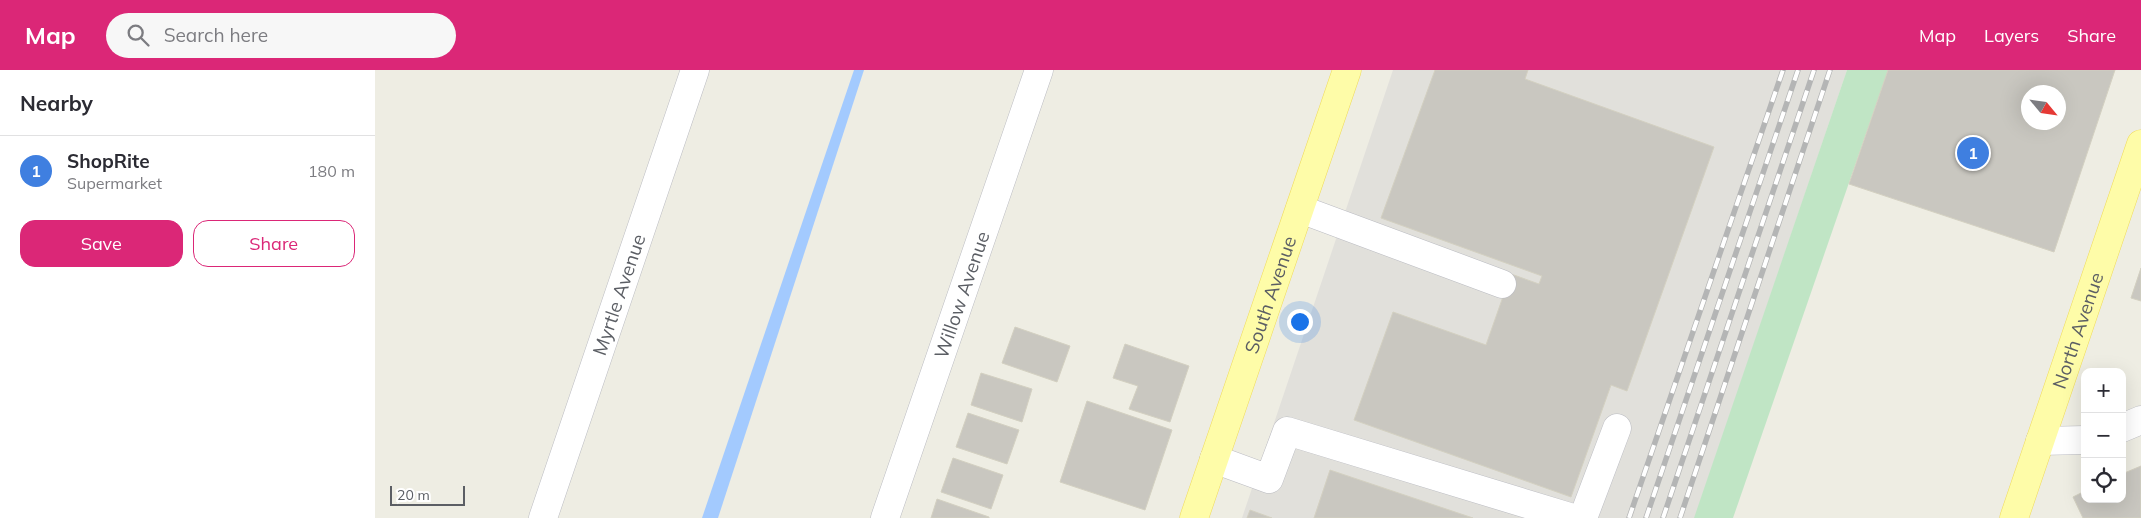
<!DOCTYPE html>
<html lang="en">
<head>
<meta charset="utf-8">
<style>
  body { margin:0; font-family:Mulish,sans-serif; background:#f7f7f7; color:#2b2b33 }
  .controls { position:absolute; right:15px; bottom:15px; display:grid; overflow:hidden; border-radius:10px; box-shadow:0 5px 20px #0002 }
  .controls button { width:45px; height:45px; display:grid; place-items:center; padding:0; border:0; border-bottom:1px solid #e1e1e2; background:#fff; color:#2b2b33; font:25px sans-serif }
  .compass { position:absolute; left:1646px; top:15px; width:45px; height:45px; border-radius:50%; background:#fff; box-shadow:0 5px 20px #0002; rotate:119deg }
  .scale { position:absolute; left:15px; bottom:12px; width:75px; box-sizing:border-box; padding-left:5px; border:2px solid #5b5e64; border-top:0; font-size:14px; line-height:18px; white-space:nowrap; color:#5b5e64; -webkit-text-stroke:4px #fff; paint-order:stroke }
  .you { position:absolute; left:924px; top:251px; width:18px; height:18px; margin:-12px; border:4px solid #fff; border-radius:50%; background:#1a73e8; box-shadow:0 0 0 8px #1a73e833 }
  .badge { display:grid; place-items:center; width:32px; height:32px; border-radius:50%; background:#db2777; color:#fff; font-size:16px; font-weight:700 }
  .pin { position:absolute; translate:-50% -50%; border:2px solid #fff; box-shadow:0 1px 5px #0006 }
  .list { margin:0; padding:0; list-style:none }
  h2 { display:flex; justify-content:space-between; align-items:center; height:65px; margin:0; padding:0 20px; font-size:21px }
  h2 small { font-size:16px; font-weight:400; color:#7c7c81 }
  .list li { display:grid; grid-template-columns:32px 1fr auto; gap:15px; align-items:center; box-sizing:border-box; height:70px; padding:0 20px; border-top:1px solid #e1e1e2 }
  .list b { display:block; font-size:19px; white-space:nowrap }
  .list p { margin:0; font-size:16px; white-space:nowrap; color:#7c7c81 }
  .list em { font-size:16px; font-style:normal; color:#7c7c81 }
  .actions { display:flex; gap:10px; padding:15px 20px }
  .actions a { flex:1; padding:11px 0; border:1px solid #db2777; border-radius:15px; text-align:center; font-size:18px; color:#db2777 }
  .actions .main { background:#db2777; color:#fff }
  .icon { flex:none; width:28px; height:28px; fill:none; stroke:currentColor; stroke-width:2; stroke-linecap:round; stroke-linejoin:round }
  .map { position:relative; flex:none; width:1766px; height:448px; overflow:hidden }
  header { display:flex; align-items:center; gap:30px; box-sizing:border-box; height:70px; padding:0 25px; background:#db2777; color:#fff }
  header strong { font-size:24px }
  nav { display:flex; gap:28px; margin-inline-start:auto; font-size:18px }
  .search { width:350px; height:45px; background:#f7f7f7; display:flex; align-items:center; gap:12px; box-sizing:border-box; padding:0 18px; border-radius:28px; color:#7c7c81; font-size:19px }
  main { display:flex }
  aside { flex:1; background:#fff }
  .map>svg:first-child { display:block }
  .industrial { fill:#e1e0db }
  .green { fill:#c0e5c5 }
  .water { fill:#a3cafe }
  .building { fill:#c9c7c0; stroke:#d3d0c1; fill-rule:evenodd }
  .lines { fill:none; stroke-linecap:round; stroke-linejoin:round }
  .minor-casing { stroke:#bbbcc2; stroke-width:29 }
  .major-casing { stroke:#f0db5a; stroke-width:29 }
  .minor { stroke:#fff; stroke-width:28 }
  .major { stroke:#fefca8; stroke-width:28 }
  .rail-casing { stroke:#b4b5b5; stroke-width:5.5 }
  .rail { stroke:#fff; stroke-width:4; stroke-dasharray:11; stroke-linecap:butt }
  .labels { text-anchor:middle; stroke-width:4.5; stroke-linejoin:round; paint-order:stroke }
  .street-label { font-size:19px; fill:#5b5e64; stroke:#fff }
</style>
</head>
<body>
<header>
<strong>Map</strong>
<div class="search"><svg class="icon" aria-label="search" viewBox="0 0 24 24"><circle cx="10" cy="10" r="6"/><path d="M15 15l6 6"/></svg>Search here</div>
<nav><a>Map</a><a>Layers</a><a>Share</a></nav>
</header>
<main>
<aside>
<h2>Nearby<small></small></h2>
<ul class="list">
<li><span class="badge" style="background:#3f7fe0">1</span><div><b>ShopRite</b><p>Supermarket</p></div><em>180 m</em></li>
</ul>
<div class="actions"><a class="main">Save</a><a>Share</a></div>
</aside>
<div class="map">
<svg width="1766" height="448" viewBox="0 0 1766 448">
  <rect width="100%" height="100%" fill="#eeede3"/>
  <path class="industrial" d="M 1018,0 L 1472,0 L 1320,448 L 867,448 Z"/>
  <path class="green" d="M 1472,0 L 1513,0 L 1358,448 L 1319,448 Z"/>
  <path class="water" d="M 479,0 L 489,0 L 343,448 L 327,448 Z"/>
  <path class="building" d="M 1060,0 L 1153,0 L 1150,9 L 1339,77 L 1252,321 L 1236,315 L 1196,427 L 979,350 L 1018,242 L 1111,275 L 1136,204 L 1164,214 L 1167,206 L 1006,148 Z
    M 1513,0 L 1740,0 L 1679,182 L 1474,114 ZM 1654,22 L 1684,22 L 1684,52 L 1654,52 Z
    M 1766,198 L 1766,231 L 1756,228 Z
    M 640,257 L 695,276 L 682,312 L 627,293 Z
    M 750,274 L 814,296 L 795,352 L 754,339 L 763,316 L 738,308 Z
    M 606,303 L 657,319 L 647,352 L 596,335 Z
    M 712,331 L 797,360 L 770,440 L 685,412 Z
    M 593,343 L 644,360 L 632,394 L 581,377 Z
    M 578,388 L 628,405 L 616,439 L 566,422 Z
    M 1766,396 L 1766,448 L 1708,448 L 1698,427 L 1710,421 L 1710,429 L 1747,429 L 1747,404 Z
    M 955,400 L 1098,448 L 939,448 Z
    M 562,429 L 614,447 L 614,448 L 556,448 Z
    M 875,440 L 897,448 L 872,448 Z"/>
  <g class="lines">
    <g class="minor-casing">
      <g id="minor">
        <path d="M 925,139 L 1127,214"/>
        <path d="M 1747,358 L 1766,350"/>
        <path d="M 1665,371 L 1710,370"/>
        <path d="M 839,389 L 894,409 L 912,361 L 1198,448"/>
        <path id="s1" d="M 168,448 L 320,0"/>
        <path id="s2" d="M 510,448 L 664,0"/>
        <path d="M 1208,448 L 1242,358"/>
      </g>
    </g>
    <g class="major-casing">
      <g id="major">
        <path id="s3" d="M 819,448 L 972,0"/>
        <path id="s4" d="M 1639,448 L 1766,74"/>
      </g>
    </g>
    <use href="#minor" class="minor"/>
    <use href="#major" class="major"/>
    <g class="rail-casing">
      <path id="rail" d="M 1254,448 L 1408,0
        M 1271,448 L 1423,0
        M 1288,448 L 1439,0
        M 1305,448 L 1455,0"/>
    </g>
    <use href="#rail" class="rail"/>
  </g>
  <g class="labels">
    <g class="street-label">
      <text dy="7" stroke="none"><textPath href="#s1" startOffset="236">Myrtle Avenue</textPath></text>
      <text dy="7" stroke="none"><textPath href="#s2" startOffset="236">Willow Avenue</textPath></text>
      <text dy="7" stroke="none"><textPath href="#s3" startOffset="236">South Avenue</textPath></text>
      <text dy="7" stroke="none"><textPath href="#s4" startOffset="198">North Avenue</textPath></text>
    </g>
  </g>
</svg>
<div class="controls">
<button>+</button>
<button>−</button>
<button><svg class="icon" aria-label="locate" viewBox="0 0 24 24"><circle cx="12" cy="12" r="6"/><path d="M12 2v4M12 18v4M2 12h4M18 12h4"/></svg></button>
</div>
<svg class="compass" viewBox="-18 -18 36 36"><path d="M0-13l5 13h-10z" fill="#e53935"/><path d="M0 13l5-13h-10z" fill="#7c7c81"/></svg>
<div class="scale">20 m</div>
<div class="you"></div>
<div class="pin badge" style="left:1598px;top:83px;background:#3f7fe0">1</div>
</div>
</main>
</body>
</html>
